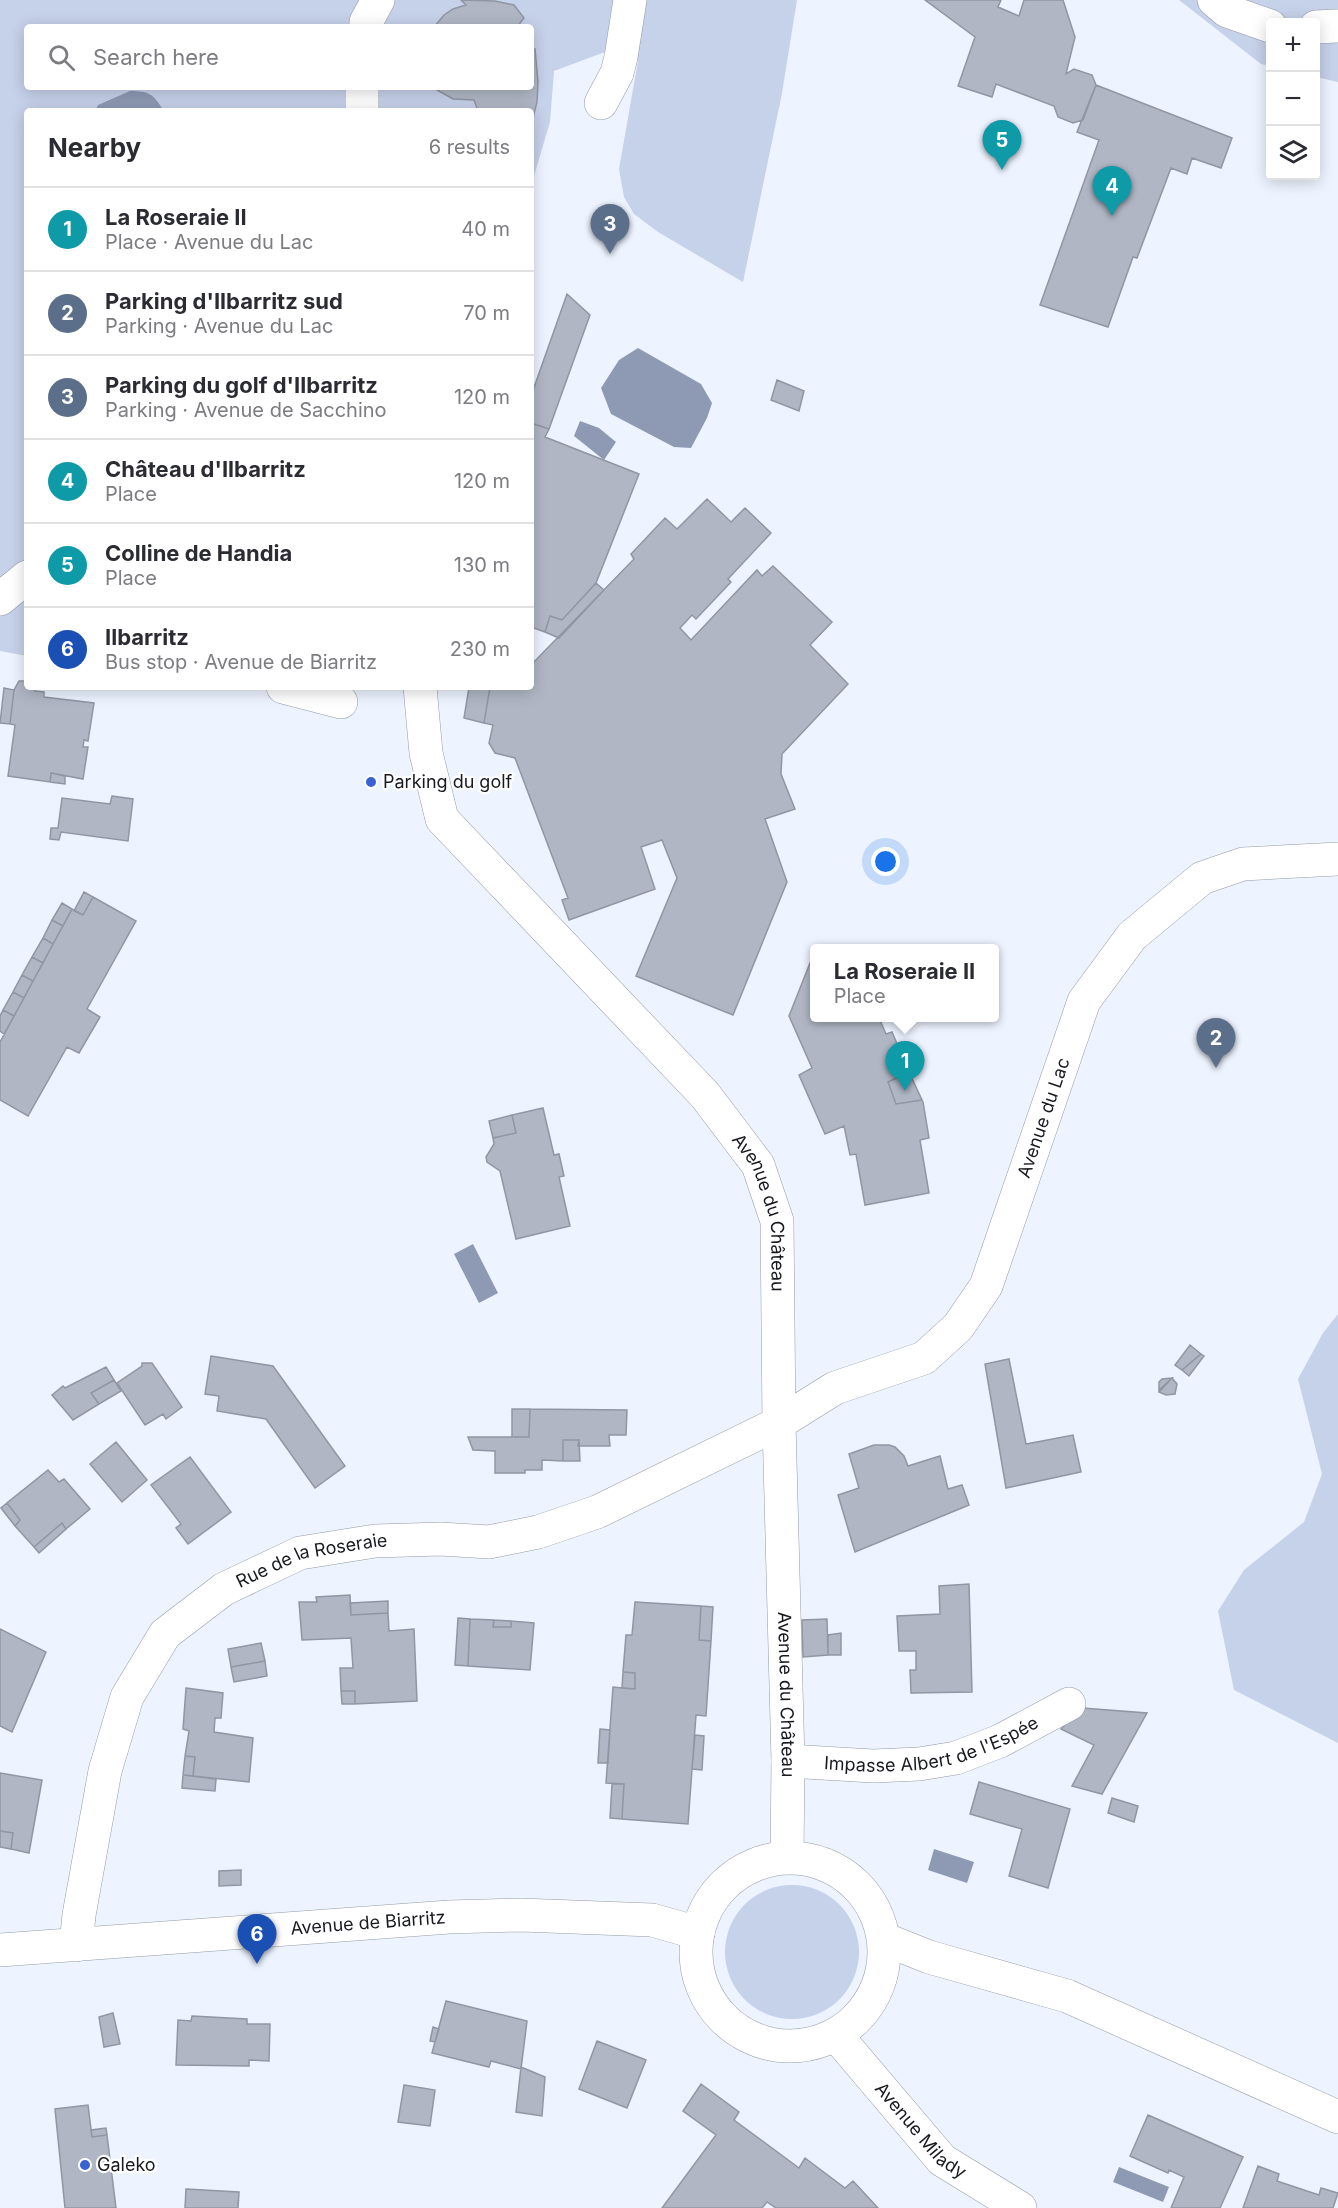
<!DOCTYPE html>
<html lang="en">
<head>
<meta charset="utf-8">
<style>
  body { margin:0; font-family:Inter,sans-serif; background:#f2f2f3; color:#2b2b33 }
  .controls { position:absolute; right:18px; top:18px; display:grid; overflow:hidden; border-radius:6px; box-shadow:0 3px 15px #0003 }
  .controls button { width:54px; height:54px; display:grid; place-items:center; padding:0; border:0; border-bottom:2px solid #e1e1e2; background:#fff; color:#2b2b33; font:30px sans-serif }
  .you { position:absolute; left:886px; top:862px; width:21px; height:21px; margin:-15px; border:4px solid #fff; border-radius:50%; background:#1a73e8; box-shadow:0 0 0 9px #1a73e833 }
  .badge { display:grid; place-items:center; width:39px; height:39px; border-radius:50%; background:#3961d2; color:#fff; font-size:20px; font-weight:700 }
  .pin { position:absolute; translate:-50% -50px; filter:drop-shadow(0 2px 3px #0008) }
  .pin::after { content:''; position:absolute; top:32px; width:21px; height:18px; background:inherit; clip-path:polygon(0 0,100% 0,50% 100%) }
  .popup { position:absolute; left:810px; top:944px; width:189px; height:78px; box-sizing:border-box; display:grid; place-content:center; border-radius:6px; background:#fff; filter:drop-shadow(0 2px 4px #0005); font-size:20px; white-space:nowrap; color:#7c7c81 }
  .popup b { font-size:22px; color:#2b2b33 }
  .popup::after { content:''; position:absolute; left:50%; top:100%; margin-left:-12px; border:12px solid transparent; border-top-color:#fff }
  .list { margin:0; padding:0; list-style:none }
  h2 { display:flex; justify-content:space-between; align-items:center; height:78px; margin:0; padding:0 24px; font-size:26px }
  h2 small { font-size:20px; font-weight:400; color:#7c7c81 }
  .list li { display:grid; grid-template-columns:39px 1fr auto; gap:18px; align-items:center; box-sizing:border-box; height:84px; padding:0 24px; border-top:2px solid #e1e1e2 }
  .list b { display:block; font-size:22px; white-space:nowrap }
  .list p { margin:0; font-size:20px; white-space:nowrap; color:#7c7c81 }
  .list em { font-size:20px; font-style:normal; color:#7c7c81 }
  .icon { flex:none; width:33px; height:33px; fill:none; stroke:currentColor; stroke-width:2; stroke-linecap:round; stroke-linejoin:round }
  .map { position:relative; flex:none; width:1338px; height:2208px; overflow:hidden }
  .search { position:absolute; background:#fff; box-shadow:0 3px 15px #0003; left:24px; top:24px; width:510px; height:66px; display:flex; align-items:center; gap:15px; box-sizing:border-box; padding:0 21px; border-radius:6px; color:#7c7c81; font-size:22px }
  .panel { position:absolute; background:#fff; box-shadow:0 3px 15px #0003; left:24px; top:108px; width:510px; height:582px; border-radius:6px }
  .map>svg:first-child { display:block }
  .green { fill:#c6d1ea; fill-rule:evenodd }
  .water { fill:#8e9ab4 }
  .building { fill:#b0b6c4; stroke:#9096a3; stroke-width:1.5 }
  .lines { fill:none; stroke-linecap:round; stroke-linejoin:round }
  .minor-casing { stroke:#949aa8; stroke-width:34 }
  .major-casing { stroke:#949aa8; stroke-width:34 }
  .minor { stroke:#fff; stroke-width:33 }
  .major { stroke:#fff; stroke-width:33 }
  .poi-dot { fill:#3961d2; stroke:#fff; stroke-width:2 }
  .labels { text-anchor:middle; stroke-width:4.5; stroke-linejoin:round; paint-order:stroke }
  .poi-label { font-size:18px; fill:#181a1f; stroke:#fff; text-anchor:start }
  .street-label { font-size:18px; fill:#181a1f; stroke:#fff }
</style>
</head>
<body>
<div class="map">
<svg width="1338" height="2208" viewBox="0 0 1338 2208">
  <rect width="100%" height="100%" fill="#edf3ff"/>
  <path class="green" d="M 0,0 L 797,0 L 782,93 L 743,282 L 658,232 L 634,214 L 624,197 L 619,169 L 638,61 L 605,52 L 554,71 L 550,122 L 531,186 L 531,111 L 27,111 L 27,656 L 0,651 ZM 27,27 L 531,27 L 531,87 L 27,87 Z
    M 1179,0 L 1338,0 L 1338,82 L 1316,77 L 1316,22 L 1270,22 L 1270,66 L 1261,64 Z
    M 1338,1314 L 1338,1743 L 1234,1690 L 1218,1611 L 1244,1570 L 1304,1522 L 1322,1474 L 1298,1379 L 1323,1333 Z
    M725 1952a67 67 0 1 1 134 0a67 67 0 1 1-134 0Z"/>
  <path class="water" d="M 130,91 C 150,91 153,94 164,111 L 95,111 L 98,105 Z
    M 638,348 L 701,384 L 712,403 L 707,418 L 691,448 L 674,447 L 611,414 L 601,388 L 619,360 Z
    M 580,421 L 599,428 L 616,442 L 604,460 L 574,436 Z
    M 473,1244 L 498,1293 L 479,1303 L 454,1254 Z
    M 934,1849 L 974,1862 L 967,1883 L 928,1870 Z
    M 1119,2167 L 1169,2187 L 1163,2202 L 1113,2182 Z"/>
  <path class="building" d="M 461,0 L 495,1 L 514,5 L 524,18 L 517,27 L 434,27 L 444,15 L 453,9 L 466,5 Z
    M 925,0 L 1001,0 L 998,7 L 1019,16 L 1024,0 L 1063,0 L 1075,37 L 1066,74 L 1074,69 L 1092,75 L 1096,85 L 1083,120 L 1073,123 L 1058,117 L 1054,106 L 996,84 L 992,97 L 958,86 L 975,37 Z
    M 531,49 L 535,49 L 538,82 L 537,102 L 531,126 L 531,111 L 478,111 L 474,100 L 453,99 L 437,90 L 436,87 L 531,87 Z
    M 1096,85 L 1232,138 L 1221,168 L 1192,158 L 1187,174 L 1171,168 L 1137,258 L 1133,257 L 1108,327 L 1040,305 L 1099,140 L 1077,132 Z
    M 567,294 L 590,315 L 549,429 L 531,423 L 531,396 Z
    M 777,380 L 804,391 L 799,411 L 771,400 Z
    M 531,423 L 549,429 L 545,437 L 639,474 L 596,583 L 562,620 L 550,616 L 545,632 L 531,627 Z
    M 707,499 L 731,522 L 745,508 L 771,533 L 728,579 L 731,582 L 696,619 L 692,615 L 680,628 L 691,640 L 757,570 L 762,576 L 773,566 L 832,622 L 810,645 L 848,684 L 782,754 L 781,774 L 795,809 L 765,819 L 787,882 L 733,1015 L 636,976 L 677,878 L 662,840 L 641,847 L 655,889 L 569,920 L 562,900 L 568,898 L 515,758 L 495,753 L 489,743 L 493,725 L 484,723 L 490,687 L 531,687 L 531,665 L 634,559 L 631,554 L 665,518 L 677,529 Z
    M 596,583 L 604,590 L 559,638 L 545,632 L 550,616 L 562,620 Z
    M 19,681 L 27,681 L 27,687 L 35,687 L 35,691 L 44,692 L 44,697 L 94,703 L 88,741 L 84,740 L 83,747 L 88,747 L 83,779 L 51,773 L 50,782 L 8,776 L 15,725 L 10,724 L 14,690 Z
    M 469,687 L 490,687 L 484,723 L 464,718 Z
    M 4,688 L 14,690 L 10,724 L 0,723 Z
    M 51,773 L 65,776 L 65,784 L 50,782 Z
    M 112,796 L 133,799 L 128,841 L 61,832 L 59,840 L 50,839 L 51,828 L 58,828 L 62,798 L 110,804 Z
    M 84,892 L 93,897 L 83,915 L 74,911 Z
    M 93,897 L 136,921 L 87,1009 L 100,1017 L 79,1053 L 67,1047 L 28,1116 L 0,1100 L 0,1042 L 72,909 L 83,915 Z
    M 62,903 L 72,909 L 63,926 L 52,920 Z
    M 52,920 L 63,926 L 53,944 L 43,938 Z
    M 43,938 L 53,944 L 43,963 L 32,957 Z
    M 32,957 L 43,963 L 33,981 L 22,975 Z
    M 810,963 L 815,965 L 815,1018 L 879,1018 L 886,1034 L 892,1032 L 909,1072 L 888,1082 L 896,1104 L 922,1100 L 923,1102 L 929,1138 L 920,1140 L 929,1193 L 865,1205 L 856,1154 L 850,1155 L 844,1126 L 825,1134 L 799,1075 L 812,1068 L 789,1016 Z
    M 22,975 L 33,981 L 24,998 L 13,992 Z
    M 13,992 L 24,998 L 14,1016 L 3,1010 Z
    M 3,1010 L 14,1016 L 4,1034 L 0,1031 L 0,1016 Z
    M 909,1072 L 922,1100 L 896,1104 L 888,1082 Z
    M 543,1108 L 554,1155 L 559,1154 L 564,1176 L 559,1177 L 570,1226 L 516,1239 L 500,1171 L 487,1162 L 486,1157 L 494,1144 L 493,1138 L 516,1133 L 512,1115 Z
    M 512,1115 L 516,1133 L 493,1138 L 489,1121 Z
    M 1190,1345 L 1201,1354 L 1182,1370 L 1175,1365 Z
    M 1201,1354 L 1204,1356 L 1189,1376 L 1182,1370 Z
    M 211,1356 L 273,1366 L 345,1466 L 315,1488 L 266,1419 L 217,1411 L 219,1396 L 205,1394 Z
    M 1009,1359 L 1026,1444 L 1073,1435 L 1081,1472 L 1006,1488 L 985,1364 Z
    M 142,1363 L 152,1363 L 182,1407 L 166,1419 L 163,1414 L 145,1425 L 117,1383 L 142,1366 Z
    M 106,1367 L 114,1380 L 91,1393 L 99,1404 L 73,1420 L 52,1395 L 63,1386 L 65,1388 Z
    M 1172,1378 L 1159,1390 L 1159,1382 L 1162,1379 Z
    M 1172,1378 L 1177,1384 L 1175,1394 L 1166,1395 L 1159,1392 Z
    M 114,1380 L 121,1391 L 99,1404 L 91,1393 Z
    M 512,1409 L 530,1409 L 529,1437 L 512,1437 Z
    M 530,1409 L 627,1410 L 626,1435 L 609,1435 L 610,1446 L 578,1446 L 579,1440 L 563,1440 L 563,1461 L 542,1460 L 542,1470 L 525,1470 L 525,1473 L 495,1473 L 495,1451 L 473,1450 L 468,1437 L 529,1437 Z
    M 563,1440 L 579,1440 L 580,1461 L 563,1461 Z
    M 116,1442 L 147,1480 L 122,1502 L 90,1464 Z
    M 874,1445 L 889,1445 L 895,1447 L 904,1456 L 908,1466 L 940,1456 L 948,1489 L 962,1485 L 969,1505 L 855,1552 L 838,1495 L 859,1488 L 849,1454 Z
    M 190,1457 L 231,1512 L 188,1544 L 176,1528 L 181,1524 L 151,1485 Z
    M 48,1470 L 59,1482 L 64,1479 L 90,1509 L 66,1529 L 62,1523 L 34,1547 L 15,1526 L 20,1520 L 7,1503 Z
    M 7,1503 L 20,1520 L 15,1526 L 1,1508 Z
    M 62,1523 L 66,1529 L 39,1553 L 34,1547 Z
    M 969,1584 L 972,1692 L 911,1693 L 910,1670 L 916,1670 L 916,1651 L 899,1651 L 897,1616 L 940,1614 L 939,1586 Z
    M 350,1595 L 351,1615 L 388,1613 L 389,1631 L 414,1629 L 417,1701 L 355,1704 L 355,1691 L 341,1691 L 340,1668 L 353,1668 L 351,1638 L 302,1640 L 299,1602 L 317,1602 L 316,1597 Z
    M 388,1601 L 388,1613 L 351,1615 L 350,1603 Z
    M 635,1602 L 701,1606 L 699,1640 L 711,1641 L 706,1716 L 696,1715 L 688,1824 L 622,1819 L 624,1784 L 606,1783 L 613,1687 L 635,1689 L 635,1673 L 623,1672 L 626,1635 L 632,1635 Z
    M 701,1606 L 713,1607 L 711,1641 L 699,1640 Z
    M 458,1618 L 470,1619 L 468,1666 L 455,1665 Z
    M 470,1619 L 494,1620 L 493,1627 L 511,1627 L 511,1621 L 534,1623 L 530,1670 L 468,1666 Z
    M 827,1619 L 828,1655 L 803,1657 L 802,1620 Z
    M 494,1620 L 511,1621 L 511,1627 L 493,1627 Z
    M 0,1629 L 46,1652 L 12,1732 L 0,1726 Z
    M 841,1633 L 841,1655 L 828,1655 L 828,1635 Z
    M 261,1643 L 265,1661 L 231,1667 L 228,1649 Z
    M 265,1661 L 267,1676 L 234,1682 L 231,1667 Z
    M 623,1672 L 635,1673 L 635,1689 L 622,1688 Z
    M 186,1688 L 223,1693 L 221,1718 L 215,1718 L 214,1732 L 253,1738 L 249,1782 L 193,1776 L 195,1757 L 185,1756 L 189,1731 L 183,1729 Z
    M 341,1691 L 355,1691 L 355,1704 L 342,1704 Z
    M 1082,1708 L 1147,1713 L 1102,1794 L 1072,1786 L 1094,1745 L 1061,1729 Z
    M 600,1729 L 610,1730 L 608,1763 L 598,1763 Z
    M 695,1735 L 704,1736 L 702,1770 L 692,1769 Z
    M 185,1756 L 195,1757 L 193,1776 L 183,1775 Z
    M 0,1773 L 42,1780 L 29,1853 L 11,1849 L 13,1833 L 0,1831 Z
    M 183,1775 L 216,1779 L 215,1791 L 182,1788 Z
    M 979,1782 L 1070,1809 L 1048,1888 L 1009,1876 L 1022,1829 L 970,1814 Z
    M 612,1784 L 624,1784 L 622,1819 L 610,1818 Z
    M 1112,1798 L 1138,1806 L 1134,1822 L 1108,1813 Z
    M 0,1831 L 13,1833 L 11,1849 L 0,1847 Z
    M 241,1870 L 241,1885 L 219,1886 L 219,1871 Z
    M 446,2001 L 527,2021 L 521,2069 L 491,2061 L 489,2067 L 432,2053 Z
    M 113,2013 L 120,2044 L 104,2047 L 99,2017 Z
    M 192,2016 L 247,2019 L 247,2024 L 270,2024 L 269,2061 L 249,2060 L 249,2066 L 176,2065 L 178,2020 L 191,2021 Z
    M 433,2027 L 439,2029 L 435,2042 L 430,2041 Z
    M 597,2041 L 646,2060 L 627,2108 L 579,2089 Z
    M 521,2067 L 545,2077 L 542,2116 L 516,2112 Z
    M 701,2084 L 739,2112 L 734,2120 L 799,2168 L 805,2158 L 845,2188 L 853,2181 L 878,2208 L 776,2208 L 767,2202 L 762,2208 L 662,2208 L 716,2135 L 683,2111 Z
    M 404,2085 L 435,2090 L 430,2126 L 398,2122 Z
    M 88,2105 L 92,2137 L 107,2135 L 116,2208 L 65,2208 L 55,2109 Z
    M 1148,2115 L 1243,2157 L 1220,2208 L 1171,2208 L 1184,2177 L 1169,2170 L 1168,2173 L 1130,2156 Z
    M 106,2128 L 107,2135 L 92,2137 L 91,2130 Z
    M 1258,2166 L 1279,2174 L 1277,2181 L 1319,2195 L 1321,2188 L 1338,2193 L 1333,2208 L 1243,2208 Z
    M 186,2189 L 239,2192 L 238,2208 L 185,2208 Z"/>
  <g class="lines">
    <g class="minor-casing">
      <g id="minor">
        <path d="M 1214,0 L 1227,11 L 1270,26"/>
        <path d="M 366,27 L 366,22 L 378,0"/>
        <path d="M 1316,27 L 1338,26"/>
        <path d="M 601,103 L 617,73 L 621,57 L 630,0"/>
        <path d="M 362,111 L 362,87"/>
        <path d="M 0,599 L 27,577"/>
        <path d="M 283,687 L 341,702"/>
        <path id="s1" d="M 420,687 L 426,753 L 442,819 L 705,1095 L 758,1165 L 777,1221 L 779,1423 L 788,1761 L 787,1857"/>
        <path id="s2" d="M 788,1761 L 873,1766 L 919,1764 L 956,1758 L 1000,1741 L 1069,1704"/>
        <path id="s3" d="M 76,1945 L 79,1915 L 105,1771 L 127,1697 L 165,1634 L 224,1589 L 300,1553 L 375,1541 L 441,1539 L 489,1542 L 538,1532 L 597,1512 L 779,1423 L 835,1388 L 924,1358 L 958,1327 L 986,1286 L 1084,1001 L 1132,936 L 1202,878 L 1243,864 L 1338,859"/>
        <path id="s4" d="M 836,2035 L 942,2160 L 1020,2208"/>
      </g>
    </g>
    <g class="major-casing">
      <g id="major">
        <circle cx="790" cy="1952" r="94"/>
        <path d="M 884,1939 L 929,1957 L 1067,1996 L 1338,2117"/>
        <path id="s5" d="M 0,1950 L 449,1917 L 521,1915 L 652,1920 L 698,1933"/>
      </g>
    </g>
    <use href="#minor" class="minor"/>
    <use href="#major" class="major"/>
  </g>
  <g class="poi-dot">
    <circle cx="371" cy="782" r="6"/>
    <circle cx="85" cy="2165" r="6"/>
  </g>
  <g class="labels">
    <g class="poi-label">
      <text x="383" y="788">Parking du golf</text>
      <text x="97" y="2171">Galeko</text>
    </g>
    <g class="street-label">
      <text dy="6" stroke="none"><textPath href="#s3" startOffset="1424">Avenue du Lac</textPath></text>
      <text dy="6" stroke="none"><textPath href="#s1" startOffset="650">Avenue du Château</textPath></text>
      <text dy="6" stroke="none"><textPath href="#s3" startOffset="495">Rue de la Roseraie</textPath></text>
      <text dy="6" stroke="none"><textPath href="#s1" startOffset="1136">Avenue du Château</textPath></text>
      <text dy="6" stroke="none"><textPath href="#s2" startOffset="147">Impasse Albert de l'Espée</textPath></text>
      <text dy="6" stroke="none"><textPath href="#s5" startOffset="369">Avenue de Biarritz</textPath></text>
      <text dy="6" stroke="none"><textPath href="#s4" startOffset="128">Avenue Milady</textPath></text>
    </g>
  </g>
</svg>
<div class="controls">
<button>+</button>
<button>−</button>
<button><svg class="icon" aria-label="layers" viewBox="0 0 24 24"><path d="M12 4l9 5-9 5-9-5zM3 14l9 5 9-5"/></svg></button>
</div>
<div class="you"></div>
<div class="pin badge" style="left:905px;top:1091px;background:#0f9aa8">1</div>
<div class="popup"><b>La Roseraie II</b>Place</div>
<div class="pin badge" style="left:1216px;top:1068px;background:#5c6f8a">2</div>
<div class="pin badge" style="left:610px;top:254px;background:#5c6f8a">3</div>
<div class="pin badge" style="left:1112px;top:216px;background:#0f9aa8">4</div>
<div class="pin badge" style="left:1002px;top:170px;background:#0f9aa8">5</div>
<div class="pin badge" style="left:257px;top:1964px;background:#1a4fb4">6</div>
<div class="search"><svg class="icon" aria-label="search" viewBox="0 0 24 24"><circle cx="10" cy="10" r="6"/><path d="M15 15l6 6"/></svg>Search here</div>
<section class="panel">
<h2>Nearby<small>6 results</small></h2>
<ul class="list">
<li><span class="badge" style="background:#0f9aa8">1</span><div><b>La Roseraie II</b><p>Place · Avenue du Lac</p></div><em>40 m</em></li>
<li><span class="badge" style="background:#5c6f8a">2</span><div><b>Parking d'Ilbarritz sud</b><p>Parking · Avenue du Lac</p></div><em>70 m</em></li>
<li><span class="badge" style="background:#5c6f8a">3</span><div><b>Parking du golf d'Ilbarritz</b><p>Parking · Avenue de Sacchino</p></div><em>120 m</em></li>
<li><span class="badge" style="background:#0f9aa8">4</span><div><b>Château d'Ilbarritz</b><p>Place</p></div><em>120 m</em></li>
<li><span class="badge" style="background:#0f9aa8">5</span><div><b>Colline de Handia</b><p>Place</p></div><em>130 m</em></li>
<li><span class="badge" style="background:#1a4fb4">6</span><div><b>Ilbarritz</b><p>Bus stop · Avenue de Biarritz</p></div><em>230 m</em></li>
</ul>
</section>
</div>
</body>
</html>
